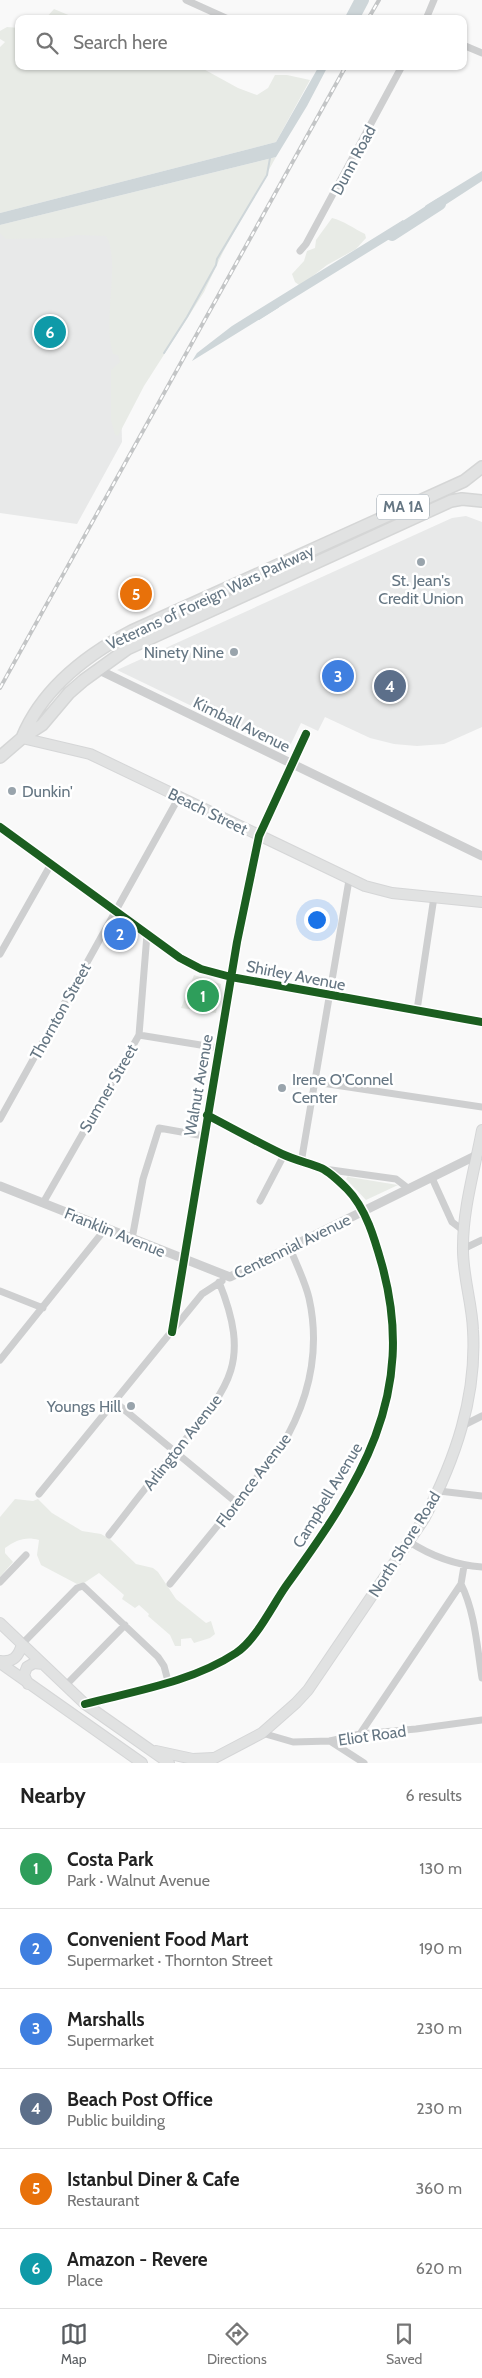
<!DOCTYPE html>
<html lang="en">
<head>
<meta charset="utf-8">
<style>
  body { margin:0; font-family:Cabin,sans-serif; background:#f6f6f6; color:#222 }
  .you { position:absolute; left:316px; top:919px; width:18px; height:18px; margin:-12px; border:4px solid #fff; border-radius:50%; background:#1a73e8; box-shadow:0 0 0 8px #1a73e833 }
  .badge { display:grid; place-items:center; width:32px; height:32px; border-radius:50%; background:#585c60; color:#fff; font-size:16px; font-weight:700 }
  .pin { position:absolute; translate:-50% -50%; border:2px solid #fff; box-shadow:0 1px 5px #0006 }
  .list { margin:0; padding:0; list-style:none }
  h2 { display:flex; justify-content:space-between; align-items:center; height:65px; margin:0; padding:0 20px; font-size:21px }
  h2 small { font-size:16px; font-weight:400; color:#767676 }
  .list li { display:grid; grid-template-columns:32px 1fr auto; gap:15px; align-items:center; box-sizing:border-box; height:80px; padding:0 20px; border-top:1px solid #e0e0e0 }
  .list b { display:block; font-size:19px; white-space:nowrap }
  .list p { margin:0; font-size:16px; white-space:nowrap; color:#767676 }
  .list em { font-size:16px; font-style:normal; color:#767676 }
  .icon { flex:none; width:28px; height:28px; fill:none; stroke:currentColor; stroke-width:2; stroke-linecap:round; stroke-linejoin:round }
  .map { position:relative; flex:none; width:482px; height:1763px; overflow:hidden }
  .search { position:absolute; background:#fff; box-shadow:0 1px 4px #0004; left:15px; right:15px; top:15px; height:55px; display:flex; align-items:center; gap:12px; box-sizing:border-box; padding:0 18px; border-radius:10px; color:#767676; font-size:19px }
  .sheet { height:545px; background:#fff }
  nav { display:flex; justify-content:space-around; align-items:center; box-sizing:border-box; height:70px; border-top:1px solid #e0e0e0; background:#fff; font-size:14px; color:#767676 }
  nav a { display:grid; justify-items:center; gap:2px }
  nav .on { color:#585c60 }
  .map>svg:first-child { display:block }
  .built { fill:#e8e9e9 }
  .green { fill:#e8ebe6 }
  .water { fill:#ced6d9 }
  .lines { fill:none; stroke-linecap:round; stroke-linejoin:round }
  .stream { stroke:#ced6d9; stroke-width:2 }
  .river { stroke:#ced6d9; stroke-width:12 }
  .secondary-casing { stroke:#d5d6d7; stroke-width:12 }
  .trunk-casing { stroke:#d5d6d6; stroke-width:14 }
  .minor { stroke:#cecfd0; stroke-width:7 }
  .tertiary { stroke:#cecfd0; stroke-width:9 }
  .secondary { stroke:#e1e2e2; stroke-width:10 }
  .trunk { stroke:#e1e2e2; stroke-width:11 }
  .rail-casing { stroke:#c3c5c6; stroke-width:4 }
  .rail { stroke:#fff; stroke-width:2; stroke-dasharray:5.5; stroke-linecap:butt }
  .cycleway-casing { stroke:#fff; stroke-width:11 }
  .cycleway { stroke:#1b5e20; stroke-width:8 }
  .poi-dot { fill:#99a4ac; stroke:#fff; stroke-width:2 }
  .labels { text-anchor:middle; stroke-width:5; stroke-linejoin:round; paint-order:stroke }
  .shield { fill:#fff; stroke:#939fa8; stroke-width:1 }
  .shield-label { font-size:15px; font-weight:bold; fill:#657683 }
  .street-label { font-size:16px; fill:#657683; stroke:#fff }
  .poi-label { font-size:16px; fill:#657683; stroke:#fff; text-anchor:end }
</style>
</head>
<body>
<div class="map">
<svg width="482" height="1763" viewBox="0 0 482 1763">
  <rect width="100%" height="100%" fill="#f9f9f9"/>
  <path class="built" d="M 117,231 L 122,442 L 77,524 L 0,513 L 0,233 Z
    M 466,516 L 482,522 L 482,727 L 444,744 L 417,746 L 394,744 L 370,738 L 325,717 L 318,731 L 301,723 L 287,752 L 117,670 L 452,518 Z"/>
  <path class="green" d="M 54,9 L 78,19 L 45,19 Z
    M 7,27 L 19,28 L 19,66 L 198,66 L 238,88 L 257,95 L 268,88 L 275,75 L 287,75 L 310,80 L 276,142 L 0,213 L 0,47 L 5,42 L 0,39 L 0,31 Z
    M 276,157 L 223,252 L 204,292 L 144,386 L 118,436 L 115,435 L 111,421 L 111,370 L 120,362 L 118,355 L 113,354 C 102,322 121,259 106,236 L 77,235 L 62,238 L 6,239 L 0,233 L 0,225 Z
    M 332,218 C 344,221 353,228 365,234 L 366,238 L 356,249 L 327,265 L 305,282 L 299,285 L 295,282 L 292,274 L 304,261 L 307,251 L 315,248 L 316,240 Z
    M 194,975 L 221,984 L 216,1013 L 181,1008 Z
    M 348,1176 L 349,1177 L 398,1185 L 366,1200 L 346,1179 Z
    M 15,1499 L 33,1501 L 38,1499 L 52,1513 L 82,1531 L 101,1534 L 110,1539 L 136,1564 L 153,1568 L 158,1572 L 176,1599 L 206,1623 L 211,1621 L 215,1634 L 210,1638 L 194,1643 L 191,1638 L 181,1639 L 181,1646 L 175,1646 L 170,1635 L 148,1616 L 149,1614 L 139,1605 L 135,1608 L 122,1599 L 124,1595 L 99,1573 L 84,1583 L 77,1584 L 41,1565 L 37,1555 L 39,1540 C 26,1536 16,1540 5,1548 L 5,1553 L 13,1562 L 0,1577 L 0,1517 Z"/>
  <path class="water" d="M 354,0 L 362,0 L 353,19 L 344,19 Z
    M 319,66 L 328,66 L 307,106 L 276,157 L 0,225 L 0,213 L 276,142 Z
    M 482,171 L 482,181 L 442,207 L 426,213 L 425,206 L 428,204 Z
    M 403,220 L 407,224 L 405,227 L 388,240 L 192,361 L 197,353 L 232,326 Z"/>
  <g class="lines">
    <path class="stream" d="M 259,319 L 278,307
      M 164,353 L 187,317 L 216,265 L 217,259 L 267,175 L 270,158"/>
    <path class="river" d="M 353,19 L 363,0
      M 392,235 L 440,204"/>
    <g class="secondary-casing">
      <path id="secondary" d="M 22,738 L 90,754 L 365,886 L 392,893 L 482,902
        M 0,1623 L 85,1704 L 169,1763
        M 0,1661 C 13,1663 19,1656 22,1644
        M 0,1663 L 142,1763
        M 28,1684 L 24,1675 L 27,1667 L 34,1663 L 43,1664
        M 156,1751 L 193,1759 L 213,1758
        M 205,1763 L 262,1733 L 296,1703 L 308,1690 L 424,1519 C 455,1460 477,1397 473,1330 C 472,1302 462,1274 463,1246 C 463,1208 475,1168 482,1130"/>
    </g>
    <g class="trunk-casing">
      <path id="trunk" d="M 22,738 C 42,689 86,655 132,631 L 464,481 L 482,467
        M 0,757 L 22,738 L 42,725 L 69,693 L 84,680 L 127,649 L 451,501 L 462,499 L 482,501"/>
    </g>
    <path class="minor" d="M 186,0 L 228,19
      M 426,19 L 434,0
      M 463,45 L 482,53
      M 300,251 L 306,244 L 402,66
      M 0,954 L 51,864
      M 417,1010 L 434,897
      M 139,1035 L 219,1048
      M 315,1082 L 482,1107
      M 0,1119 L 179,797
      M 301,1163 L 349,880
      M 324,1169 L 396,1179 L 409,1189
      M 432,1178 L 452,1222 L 464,1231
      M 260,1201 L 284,1155
      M 43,1203 L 139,1035 L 147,934
      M 132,1239 L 143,1179 L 159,1128 L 204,1136
      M 463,1249 L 482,1240
      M 0,1291 L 43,1308
      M 172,1332 L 237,942 L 259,836 L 306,734
      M 0,1360 L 106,1228
      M 115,1402 L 237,1503
      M 464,1425 L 482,1416
      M 439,1491 L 482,1496
      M 39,1494 L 202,1294 L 222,1281
      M 109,1535 C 131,1507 152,1479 175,1452 C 227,1389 253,1366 219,1282
      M 408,1541 C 431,1556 455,1565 482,1567
      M 0,1582 L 26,1555
      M 170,1584 L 280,1449 C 308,1403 321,1352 309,1298 C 305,1281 296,1264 290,1248
      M 461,1584 C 475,1612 477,1647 482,1678
      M 22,1644 L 77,1588 L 83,1586 L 158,1657 L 164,1666 L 168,1681
      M 65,1686 L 125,1625
      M 85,1704 C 135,1691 192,1682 236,1653 C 256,1640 272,1606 286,1586 C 360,1484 418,1396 382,1265 C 375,1240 366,1208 347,1189 C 341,1183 330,1172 321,1168 C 308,1163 295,1160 282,1154 C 257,1142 232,1128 207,1115
      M 262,1733 L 293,1742 L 330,1741 L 360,1734 L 416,1729 L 482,1720
      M 360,1734 L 461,1584 L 464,1566
      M 330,1741 L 364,1763"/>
    <path class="tertiary" d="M 97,669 L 482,856
      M 0,827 L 180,958 L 201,969 L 231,977 L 482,1022
      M 0,1186 L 230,1277 L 481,1153"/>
    <use href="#secondary" class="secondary"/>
    <use href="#trunk" class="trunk"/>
    <g class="rail-casing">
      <path id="rail" d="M 368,19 L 379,0
        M 0,688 L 346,66"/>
    </g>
    <use href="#rail" class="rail"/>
    <g class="cycleway-casing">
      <path id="cycleway" d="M 0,827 L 180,958 L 201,969 L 231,977 L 482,1022
        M 172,1332 L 237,942 L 259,836 L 306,734
        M 85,1704 C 135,1691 192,1682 236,1653 C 256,1640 272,1606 286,1586 C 360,1484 418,1396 382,1265 C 375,1240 366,1208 347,1189 C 341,1183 330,1172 321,1168 C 308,1163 295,1160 282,1154 C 257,1142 232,1128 207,1115"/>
    </g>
    <use href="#cycleway" class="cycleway"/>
  </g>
  <g class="poi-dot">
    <circle cx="421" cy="562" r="5"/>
    <circle cx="234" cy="652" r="5"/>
    <circle cx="12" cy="791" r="5"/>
    <circle cx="282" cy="1088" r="5"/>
    <circle cx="131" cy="1406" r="5"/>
  </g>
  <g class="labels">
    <rect class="shield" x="377" y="494.5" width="52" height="25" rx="4"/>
    <g class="shield-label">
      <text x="403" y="512">MA 1A</text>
    </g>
    <g class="street-label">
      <text transform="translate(353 160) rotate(-62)" y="6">Dunn Road</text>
      <text transform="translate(210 597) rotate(-25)" y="6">Veterans of Foreign Wars Parkway</text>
      <text transform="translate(242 724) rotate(26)" y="6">Kimball Avenue</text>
      <text transform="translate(208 811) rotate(26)" y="6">Beach Street</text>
      <text transform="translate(296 975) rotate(11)" y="6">Shirley Avenue</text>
      <text transform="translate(60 1011) rotate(-61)" y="6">Thornton Street</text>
      <text transform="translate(198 1085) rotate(-80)" y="6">Walnut Avenue</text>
      <text transform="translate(108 1088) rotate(-60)" y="6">Sumner Street</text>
      <text transform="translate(115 1232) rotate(22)" y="6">Franklin Avenue</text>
      <text transform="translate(292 1246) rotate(-26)" y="6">Centennial Avenue</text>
      <text transform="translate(182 1442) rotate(-52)" y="6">Arlington Avenue</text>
      <text transform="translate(253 1480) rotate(-53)" y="6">Florence Avenue</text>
      <text transform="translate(327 1495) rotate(-59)" y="6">Campbell Avenue</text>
      <text transform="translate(404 1544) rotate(-58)" y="6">North Shore Road</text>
      <text transform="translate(372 1735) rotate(-8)" y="6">Eliot Road</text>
    </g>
    <g class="poi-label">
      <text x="421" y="586" text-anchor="middle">St. Jean's<tspan x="421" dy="18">Credit Union</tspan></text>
      <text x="224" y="658">Ninety Nine</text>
      <text x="22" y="797" text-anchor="start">Dunkin'</text>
      <text x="292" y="1085" text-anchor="start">Irene O'Connel<tspan x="292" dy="18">Center</tspan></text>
      <text x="121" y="1412">Youngs Hill</text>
    </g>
  </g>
</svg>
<div class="you"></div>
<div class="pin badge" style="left:203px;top:996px;background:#2e9e5b">1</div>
<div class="pin badge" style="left:120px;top:934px;background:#3f7fe0">2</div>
<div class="pin badge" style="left:338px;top:676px;background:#3f7fe0">3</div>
<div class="pin badge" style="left:390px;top:686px;background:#5c6f8a">4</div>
<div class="pin badge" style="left:136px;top:594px;background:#e8710a">5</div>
<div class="pin badge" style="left:50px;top:332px;background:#0f9aa8">6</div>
<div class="search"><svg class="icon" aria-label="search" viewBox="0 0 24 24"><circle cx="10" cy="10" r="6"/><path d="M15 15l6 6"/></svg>Search here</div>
</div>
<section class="sheet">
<h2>Nearby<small>6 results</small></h2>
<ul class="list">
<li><span class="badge" style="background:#2e9e5b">1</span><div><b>Costa Park</b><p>Park · Walnut Avenue</p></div><em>130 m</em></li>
<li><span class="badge" style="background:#3f7fe0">2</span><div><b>Convenient Food Mart</b><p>Supermarket · Thornton Street</p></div><em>190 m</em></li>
<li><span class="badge" style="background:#3f7fe0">3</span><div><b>Marshalls</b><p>Supermarket</p></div><em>230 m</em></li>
<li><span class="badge" style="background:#5c6f8a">4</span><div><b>Beach Post Office</b><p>Public building</p></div><em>230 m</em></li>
<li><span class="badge" style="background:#e8710a">5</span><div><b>Istanbul Diner &amp; Cafe</b><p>Restaurant</p></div><em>360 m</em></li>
<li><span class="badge" style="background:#0f9aa8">6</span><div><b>Amazon - Revere</b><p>Place</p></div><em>620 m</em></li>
</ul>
</section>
<nav>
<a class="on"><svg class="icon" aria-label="map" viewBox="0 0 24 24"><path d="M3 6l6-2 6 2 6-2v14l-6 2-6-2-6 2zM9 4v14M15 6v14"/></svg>Map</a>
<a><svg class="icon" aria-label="directions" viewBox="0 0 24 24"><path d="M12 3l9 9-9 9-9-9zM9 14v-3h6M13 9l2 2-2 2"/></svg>Directions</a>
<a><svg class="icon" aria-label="saved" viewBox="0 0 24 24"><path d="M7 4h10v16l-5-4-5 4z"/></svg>Saved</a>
</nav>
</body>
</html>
